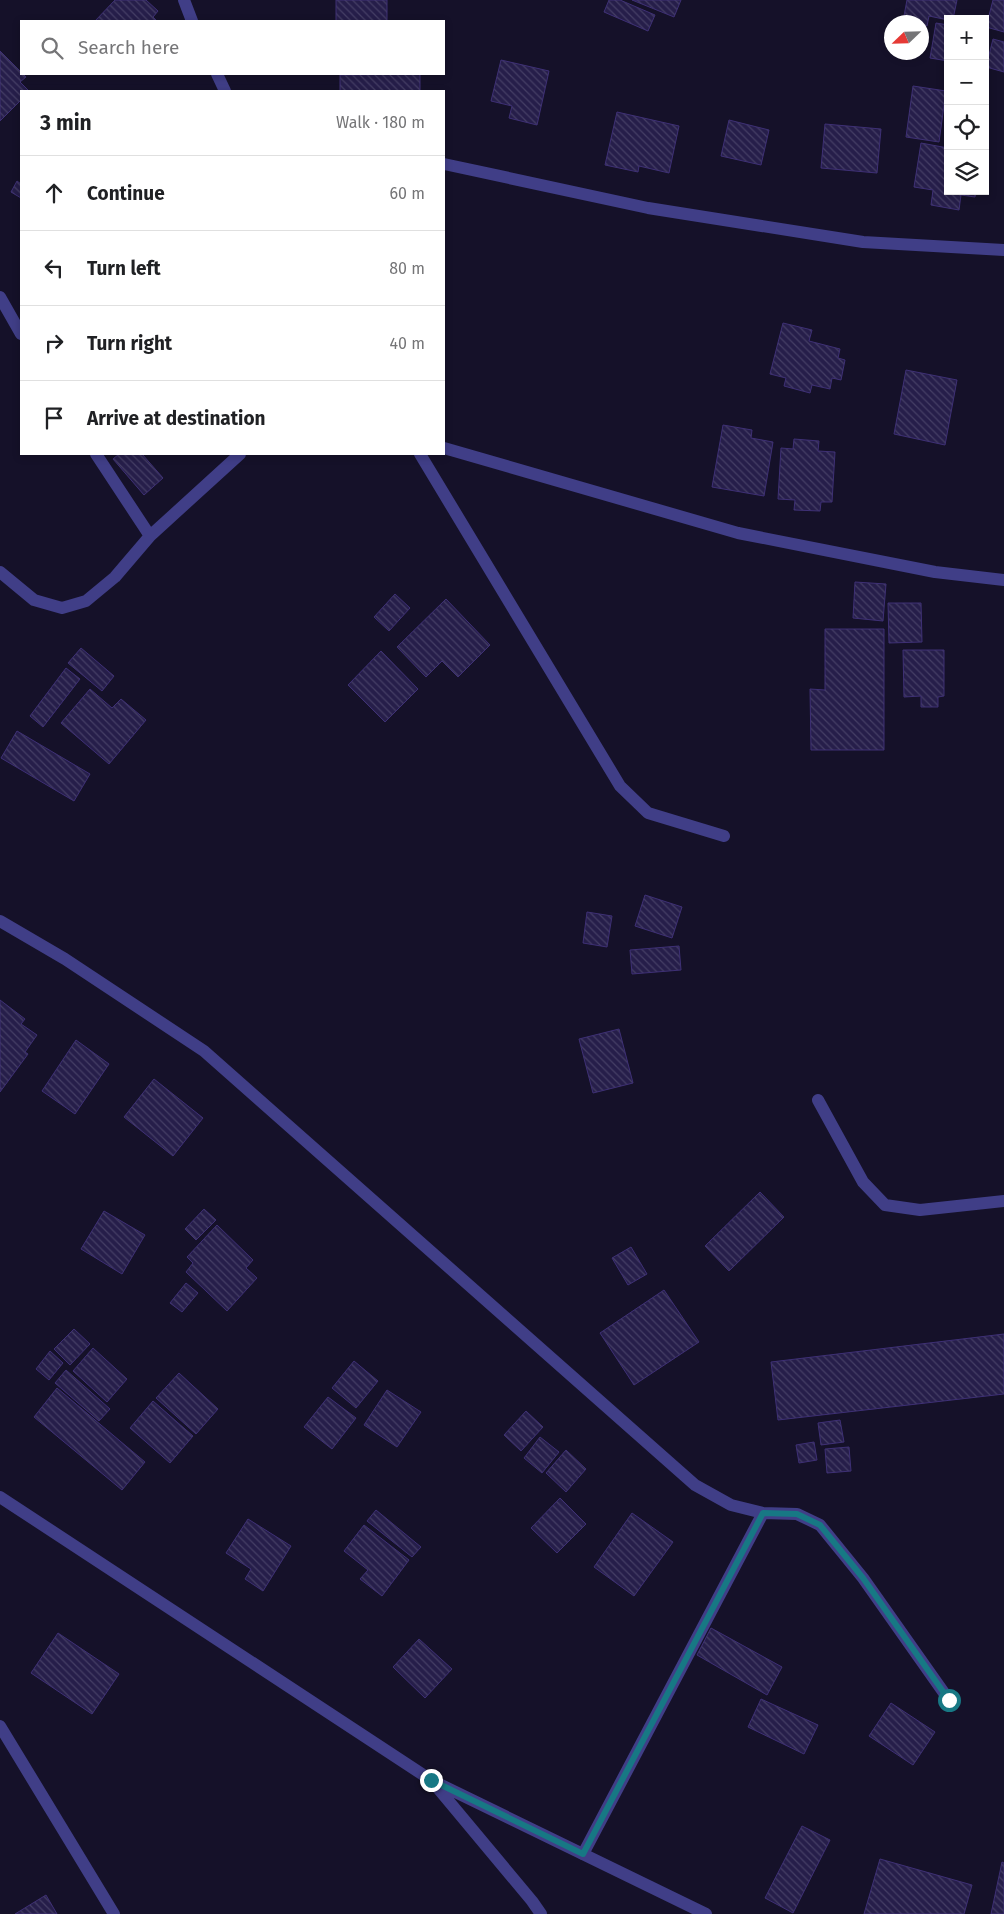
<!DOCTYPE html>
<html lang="en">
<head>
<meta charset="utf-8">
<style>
  body { margin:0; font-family:"Fira Sans",sans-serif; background:#f6f6f6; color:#202124 }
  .controls { position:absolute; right:15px; top:15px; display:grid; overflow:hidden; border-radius:0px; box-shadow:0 2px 8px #0003 }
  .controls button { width:45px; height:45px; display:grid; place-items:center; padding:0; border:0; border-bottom:1px solid #e0e0e0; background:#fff; color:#202124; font:25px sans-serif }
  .compass { position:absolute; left:884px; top:15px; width:45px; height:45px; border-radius:50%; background:#fff; box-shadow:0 2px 8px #0003; rotate:247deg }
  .stop { position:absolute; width:15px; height:15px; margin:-11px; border:4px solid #177884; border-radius:50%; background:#fff }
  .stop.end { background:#177884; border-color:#fff; box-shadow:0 1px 5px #0008 }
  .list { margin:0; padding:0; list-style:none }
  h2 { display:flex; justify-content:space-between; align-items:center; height:65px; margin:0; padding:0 20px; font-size:21px }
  h2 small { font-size:16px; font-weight:400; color:#757577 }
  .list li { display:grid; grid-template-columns:32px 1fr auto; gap:15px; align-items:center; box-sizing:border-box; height:75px; padding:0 20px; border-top:1px solid #e0e0e0 }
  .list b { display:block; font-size:19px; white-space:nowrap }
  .list em { font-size:16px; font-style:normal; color:#757577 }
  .icon { flex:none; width:28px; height:28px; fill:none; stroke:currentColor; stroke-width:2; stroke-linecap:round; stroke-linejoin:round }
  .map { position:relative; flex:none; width:1004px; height:1914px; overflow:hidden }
  .search { position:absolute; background:#fff; box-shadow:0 2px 8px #0003; left:20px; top:20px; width:425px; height:55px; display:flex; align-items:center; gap:12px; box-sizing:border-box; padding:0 18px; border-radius:0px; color:#757577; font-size:19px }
  .panel { position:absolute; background:#fff; box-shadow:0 2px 8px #0003; left:20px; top:90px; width:425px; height:365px; border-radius:0px }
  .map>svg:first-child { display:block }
  .building { fill:url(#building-back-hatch); stroke:#3e3075 }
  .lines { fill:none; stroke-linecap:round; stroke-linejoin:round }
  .minor { stroke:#403e87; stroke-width:12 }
  .tertiary { stroke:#403e87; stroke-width:12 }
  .route { stroke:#177884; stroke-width:6 }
</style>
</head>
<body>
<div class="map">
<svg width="1004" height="1914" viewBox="0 0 1004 1914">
  <defs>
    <pattern id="building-back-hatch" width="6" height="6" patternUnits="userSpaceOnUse" patternTransform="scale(1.25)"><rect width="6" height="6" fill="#261e4a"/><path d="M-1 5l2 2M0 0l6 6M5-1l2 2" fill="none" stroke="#453e65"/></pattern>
  </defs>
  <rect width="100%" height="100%" fill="#151129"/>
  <path class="building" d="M 115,0 L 146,0 L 158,11 L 153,17 L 157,21 L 95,21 Z
    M 336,0 L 387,0 L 387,21 L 336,21 Z
    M 609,0 L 620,0 L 655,15 L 648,31 L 604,12 Z
    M 632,0 L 681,0 L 674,17 Z
    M 907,0 L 957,0 L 953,19 L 948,20 L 929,16 L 927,26 L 922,25 L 922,22 L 903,21 Z
    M 993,0 L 1004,0 L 1004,32 L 986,27 Z
    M 936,23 L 948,25 L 948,61 L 930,58 Z
    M 993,39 L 1004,42 L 1004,72 L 986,67 Z
    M 0,51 L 26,77 L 20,82 L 29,91 L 21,91 L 21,100 L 0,121 Z
    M 501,60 L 549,71 L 537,125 L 509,118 L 512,106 L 491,101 Z
    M 420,74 L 420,91 L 340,91 L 340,75 Z
    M 913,86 L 946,91 L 939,142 L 906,137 Z
    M 617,112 L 679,126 L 669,173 L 639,166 L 638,172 L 605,165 Z
    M 729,120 L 769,130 L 761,165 L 721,156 Z
    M 825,124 L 881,129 L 877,173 L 821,168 Z
    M 921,143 L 948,148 L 948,191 L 976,191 L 975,197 L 961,195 L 959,210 L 931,205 L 933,190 L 914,187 Z
    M 17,181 L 21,184 L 21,198 L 11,192 Z
    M 783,323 L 812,330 L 809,341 L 840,349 L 838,358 L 845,360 L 841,380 L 832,378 L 830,389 L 812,385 L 810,393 L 784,386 L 786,378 L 770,374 Z
    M 906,370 L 957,380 L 945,445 L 894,434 Z
    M 723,425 L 752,430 L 751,438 L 773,442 L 764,496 L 712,487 Z
    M 794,439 L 819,441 L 818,451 L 835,452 L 832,502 L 821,502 L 820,511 L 794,510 L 795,500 L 778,499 L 781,448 L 793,449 Z
    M 119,454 L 142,454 L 163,478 L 144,495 L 113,459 Z
    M 855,582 L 886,584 L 883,621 L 853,618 Z
    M 395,594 L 410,608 L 389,631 L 374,617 Z
    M 446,599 L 490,645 L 458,677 L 442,661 L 426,677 L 397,647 Z
    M 888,603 L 921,603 L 922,642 L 889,643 Z
    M 825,629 L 884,629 L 884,750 L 811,750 L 810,689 L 825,690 Z
    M 81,648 L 114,676 L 102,691 L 68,663 Z
    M 903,650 L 944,650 L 944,696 L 938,697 L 938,707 L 921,707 L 921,696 L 904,697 Z
    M 381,651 L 418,689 L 385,722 L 348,685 Z
    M 66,668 L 80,679 L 43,727 L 30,716 Z
    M 90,689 L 112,708 L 121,699 L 146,720 L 109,764 L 61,723 Z
    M 17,731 L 90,774 L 74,801 L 1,758 Z
    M 645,895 L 682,907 L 672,938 L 635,926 Z
    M 587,912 L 612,916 L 607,947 L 583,943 Z
    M 679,946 L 681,970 L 632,974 L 630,950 Z
    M 0,1000 L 25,1019 L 21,1024 L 37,1035 L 25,1052 L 28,1054 L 0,1092 Z
    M 619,1029 L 633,1083 L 593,1093 L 579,1039 Z
    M 76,1040 L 109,1064 L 75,1114 L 42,1091 Z
    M 154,1079 L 203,1118 L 173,1156 L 124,1117 Z
    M 760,1192 L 784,1217 L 729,1271 L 705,1246 Z
    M 204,1209 L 216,1220 L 196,1240 L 185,1229 Z
    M 104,1211 L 145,1235 L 122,1274 L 81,1249 Z
    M 217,1225 L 253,1260 L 246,1268 L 257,1278 L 227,1311 L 186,1272 L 193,1263 L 187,1257 Z
    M 631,1247 L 647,1274 L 628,1285 L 612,1258 Z
    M 186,1283 L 198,1293 L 182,1312 L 170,1303 Z
    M 664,1290 L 699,1342 L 634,1385 L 600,1333 Z
    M 74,1329 L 90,1344 L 70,1365 L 54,1349 Z
    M 1004,1334 L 1004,1394 L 778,1420 L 771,1362 Z
    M 93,1348 L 127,1379 L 107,1402 L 73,1371 Z
    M 50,1351 L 63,1363 L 49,1380 L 36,1369 Z
    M 354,1361 L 378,1381 L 356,1408 L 332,1388 Z
    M 66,1370 L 110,1409 L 99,1421 L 55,1383 Z
    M 179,1373 L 218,1409 L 196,1434 L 156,1398 Z
    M 57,1388 L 145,1462 L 122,1490 L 34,1417 Z
    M 387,1390 L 421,1412 L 397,1447 L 364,1425 Z
    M 328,1397 L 356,1418 L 332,1449 L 304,1427 Z
    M 153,1401 L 193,1436 L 170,1463 L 130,1428 Z
    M 526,1411 L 543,1427 L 521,1451 L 504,1435 Z
    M 840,1420 L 844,1442 L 821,1445 L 818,1423 Z
    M 540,1437 L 559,1452 L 542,1473 L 524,1458 Z
    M 814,1442 L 817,1460 L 799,1463 L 796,1445 Z
    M 849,1447 L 851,1471 L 827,1473 L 825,1449 Z
    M 566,1450 L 586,1469 L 566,1492 L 546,1473 Z
    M 560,1498 L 586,1524 L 557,1553 L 531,1528 Z
    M 376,1510 L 421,1547 L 412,1557 L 367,1521 Z
    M 632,1513 L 673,1542 L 634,1596 L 594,1567 Z
    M 248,1519 L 291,1546 L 263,1591 L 245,1579 L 251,1569 L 226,1553 Z
    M 364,1525 L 409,1560 L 382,1596 L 360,1579 L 368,1570 L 344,1551 Z
    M 711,1628 L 782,1667 L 767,1695 L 697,1655 Z
    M 58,1633 L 119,1674 L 92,1714 L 31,1673 Z
    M 419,1639 L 452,1669 L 425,1698 L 393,1667 Z
    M 761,1699 L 818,1725 L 804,1754 L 748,1727 Z
    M 891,1703 L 935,1732 L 913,1765 L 869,1736 Z
    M 802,1826 L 830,1840 L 793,1913 L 765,1898 Z
    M 880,1859 L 972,1885 L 964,1914 L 864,1914 Z
    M 1002,1862 L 1004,1863 L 1004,1914 L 991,1914 Z
    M 46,1895 L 57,1914 L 15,1914 Z"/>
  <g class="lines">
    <path class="minor" d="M 184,0 L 192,21
      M 217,74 L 225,91
      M 444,164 L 648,208 L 863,242 L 1004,250
      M 0,297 L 21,334
      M 444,448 L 738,533 L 935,572 L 1004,580
      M 96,454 L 150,536
      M 420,454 L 620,786 L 648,813 L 724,836
      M 0,572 L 34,600 L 62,608 L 86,601 L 115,577 L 150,536 L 240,454
      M 0,921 L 65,959 L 204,1051 L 695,1485 L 731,1505 L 763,1513 L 797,1514 L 820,1525 L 863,1578 L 949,1700
      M 818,1100 L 863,1182 L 885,1205 L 920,1210 L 1004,1201
      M 0,1726 L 114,1914
      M 583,1854 L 763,1513"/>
    <path class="tertiary" d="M 0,1497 L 431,1780 L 532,1901 L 541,1914
      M 435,1782 L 706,1914"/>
  </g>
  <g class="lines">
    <path class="route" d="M 431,1780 L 583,1854 L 763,1513 L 797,1514 L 820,1525 L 863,1578 L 949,1700"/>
  </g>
</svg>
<div class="controls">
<button>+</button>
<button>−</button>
<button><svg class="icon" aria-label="locate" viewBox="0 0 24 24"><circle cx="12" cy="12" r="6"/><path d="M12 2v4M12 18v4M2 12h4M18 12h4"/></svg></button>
<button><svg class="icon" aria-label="layers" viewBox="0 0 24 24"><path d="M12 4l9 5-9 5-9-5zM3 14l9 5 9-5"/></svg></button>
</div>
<svg class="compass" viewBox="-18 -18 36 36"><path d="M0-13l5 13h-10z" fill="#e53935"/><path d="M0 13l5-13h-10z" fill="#757577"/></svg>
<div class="stop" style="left:949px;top:1700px"></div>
<div class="stop end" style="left:431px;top:1780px"></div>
<div class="search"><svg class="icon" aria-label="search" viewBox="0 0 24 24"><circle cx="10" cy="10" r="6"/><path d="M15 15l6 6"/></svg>Search here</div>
<section class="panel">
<h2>3 min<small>Walk · 180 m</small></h2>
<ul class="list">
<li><svg class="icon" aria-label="ahead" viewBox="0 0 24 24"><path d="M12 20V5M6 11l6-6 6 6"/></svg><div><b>Continue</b></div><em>60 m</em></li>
<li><svg class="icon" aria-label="left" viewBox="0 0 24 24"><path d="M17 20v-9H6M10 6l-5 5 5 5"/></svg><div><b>Turn left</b></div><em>80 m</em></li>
<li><svg class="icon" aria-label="right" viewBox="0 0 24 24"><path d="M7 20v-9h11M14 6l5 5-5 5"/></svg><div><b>Turn right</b></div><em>40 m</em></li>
<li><svg class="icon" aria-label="arrive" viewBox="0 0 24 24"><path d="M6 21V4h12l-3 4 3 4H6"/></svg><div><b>Arrive at destination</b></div></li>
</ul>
</section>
</div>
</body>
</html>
